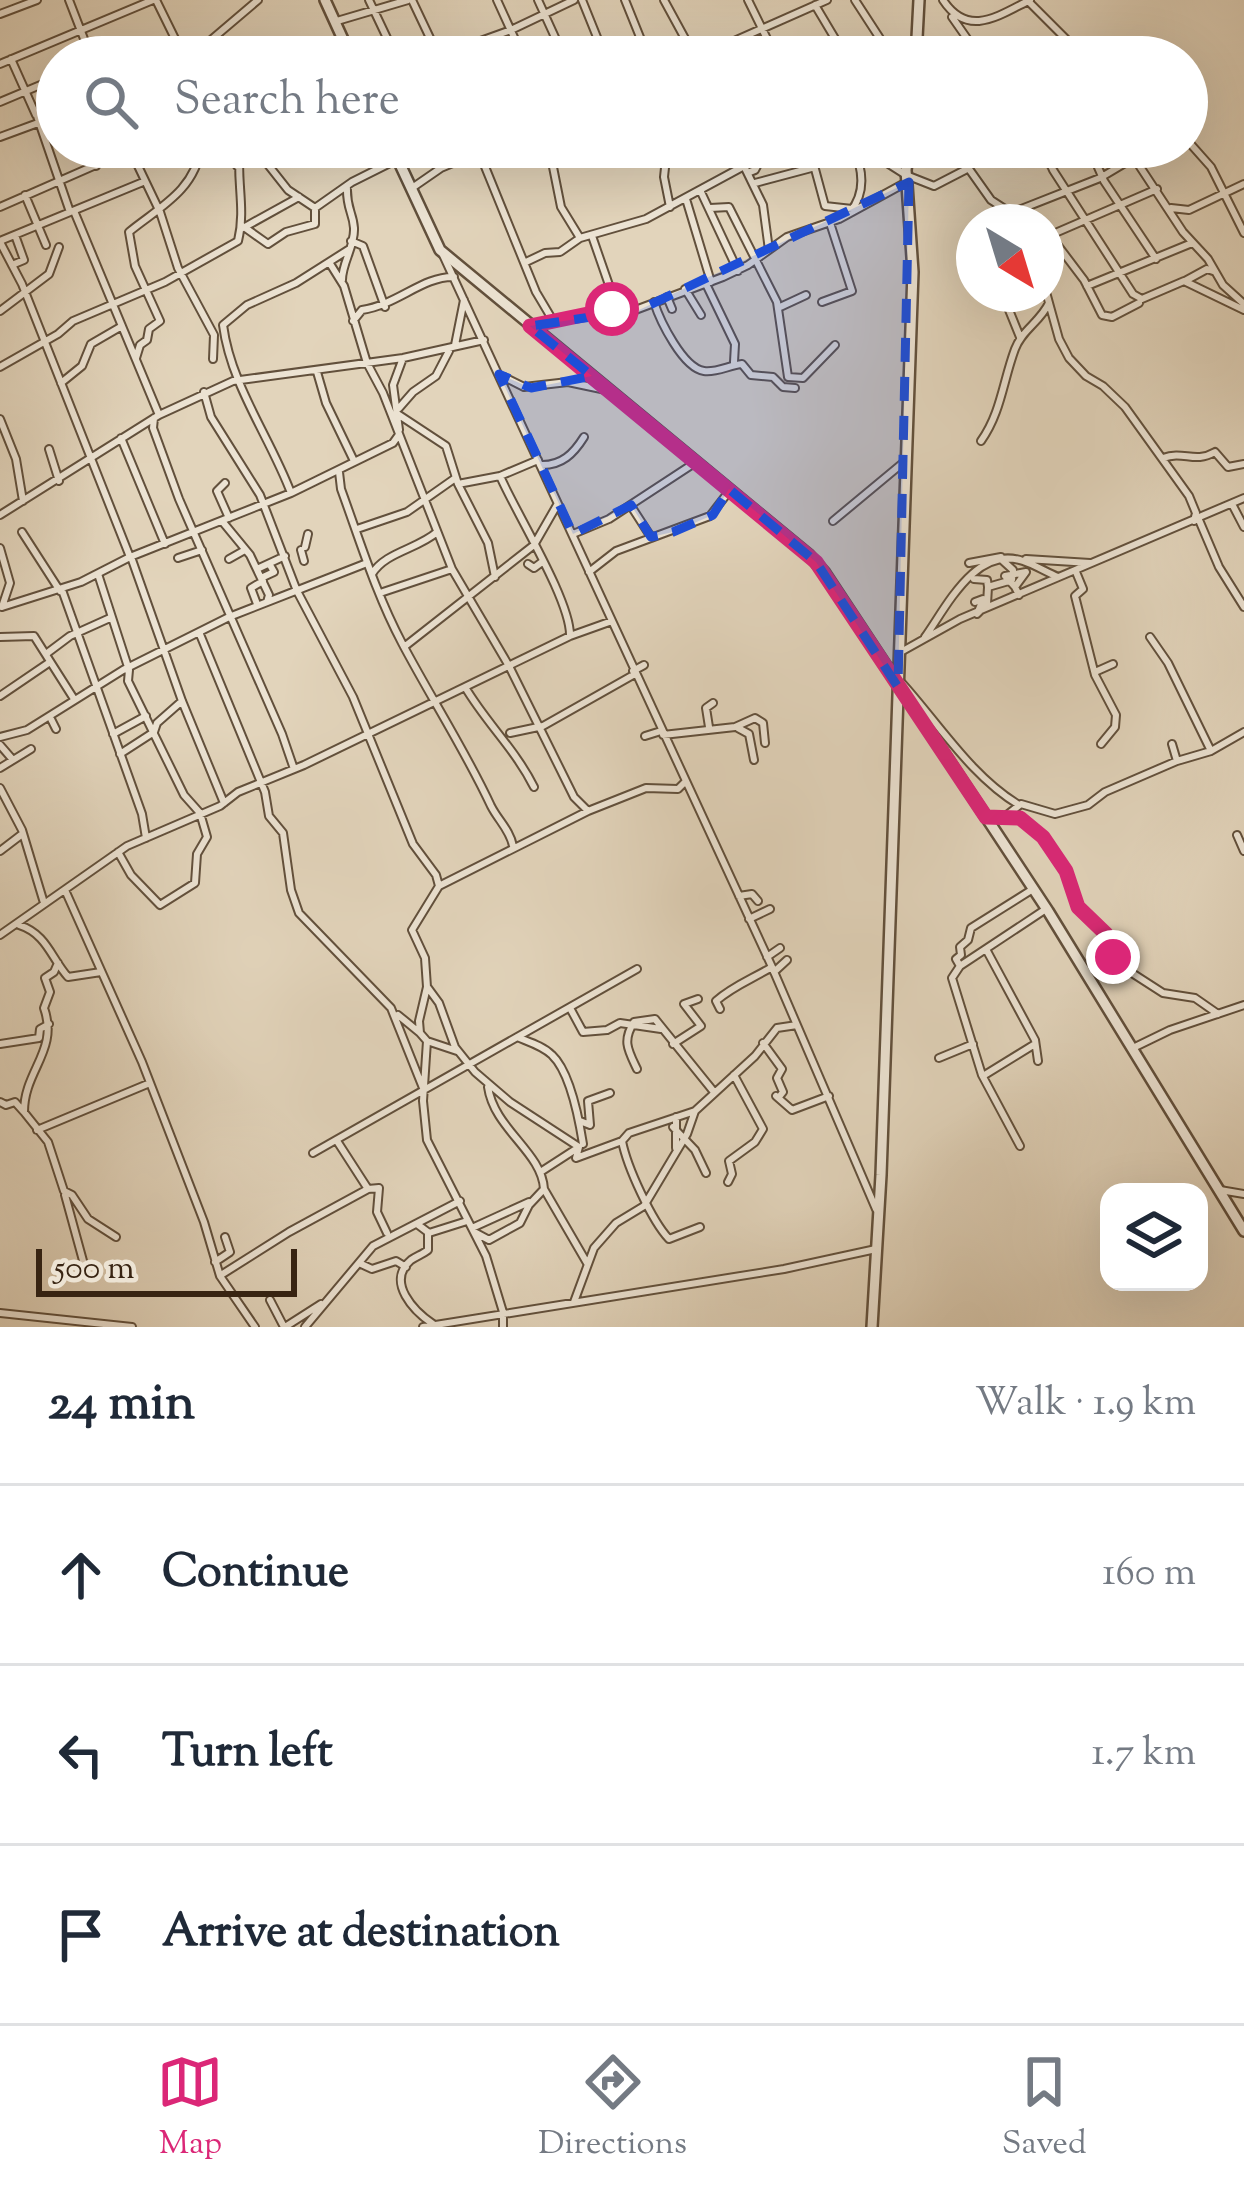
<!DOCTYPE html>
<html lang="en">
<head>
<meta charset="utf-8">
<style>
  body { margin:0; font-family:"Sorts Mill Goudy",serif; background:#f6f6f7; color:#1f2937 }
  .controls { position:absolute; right:36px; bottom:36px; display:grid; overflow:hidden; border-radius:24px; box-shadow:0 12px 48px #0002 }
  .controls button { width:108px; height:108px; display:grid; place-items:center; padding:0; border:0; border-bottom:3px solid #e0e1e3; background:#fff; color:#1f2937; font:60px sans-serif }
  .compass { position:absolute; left:956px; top:204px; width:108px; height:108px; border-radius:50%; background:#fff; box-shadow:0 12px 48px #0002; rotate:142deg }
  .scale { position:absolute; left:36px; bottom:30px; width:261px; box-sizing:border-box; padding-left:12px; border:6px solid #382412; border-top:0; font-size:33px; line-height:42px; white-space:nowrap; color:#382412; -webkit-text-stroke:9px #ece3d3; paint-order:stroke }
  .stop { position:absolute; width:36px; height:36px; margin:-27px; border:9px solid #db2777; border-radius:50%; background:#fff }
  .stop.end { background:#db2777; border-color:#fff; box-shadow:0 3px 12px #0008 }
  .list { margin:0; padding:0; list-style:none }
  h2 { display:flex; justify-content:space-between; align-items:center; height:156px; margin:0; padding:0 48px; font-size:51px }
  h2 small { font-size:39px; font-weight:400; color:#747a83 }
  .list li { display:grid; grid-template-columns:78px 1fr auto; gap:36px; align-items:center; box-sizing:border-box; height:180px; padding:0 48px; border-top:3px solid #e0e1e3 }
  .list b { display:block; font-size:45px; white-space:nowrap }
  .list em { font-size:39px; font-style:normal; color:#747a83 }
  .icon { flex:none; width:66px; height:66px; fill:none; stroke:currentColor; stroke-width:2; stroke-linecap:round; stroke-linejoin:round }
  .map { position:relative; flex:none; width:1244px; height:1327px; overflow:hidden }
  .search { position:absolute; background:#fff; box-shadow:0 12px 48px #0002; left:36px; right:36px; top:36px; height:132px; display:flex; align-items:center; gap:30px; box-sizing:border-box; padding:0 42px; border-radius:66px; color:#747a83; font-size:45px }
  .sheet { height:696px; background:#fff }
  nav { display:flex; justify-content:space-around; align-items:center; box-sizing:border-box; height:168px; border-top:3px solid #e0e1e3; background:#fff; font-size:33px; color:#747a83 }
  nav a { display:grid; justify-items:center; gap:6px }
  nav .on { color:#db2777 }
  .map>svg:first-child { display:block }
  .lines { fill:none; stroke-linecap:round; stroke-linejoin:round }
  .minor-casing { stroke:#62503c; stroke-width:10 }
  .tertiary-casing { stroke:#62503c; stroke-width:14 }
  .minor { stroke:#ece3d3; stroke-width:6 }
  .tertiary { stroke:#ece3d3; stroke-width:9 }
  .route { stroke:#db2777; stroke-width:15 }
  .marked { fill:#1d4ed8; fill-opacity:0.2; stroke:#1d4ed8; stroke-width:9; stroke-dasharray:24 15; stroke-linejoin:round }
</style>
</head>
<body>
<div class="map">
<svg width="1244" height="1327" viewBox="0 0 1244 1327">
  <rect width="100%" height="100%" fill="#e2d4bb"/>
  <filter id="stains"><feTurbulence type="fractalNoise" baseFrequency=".00167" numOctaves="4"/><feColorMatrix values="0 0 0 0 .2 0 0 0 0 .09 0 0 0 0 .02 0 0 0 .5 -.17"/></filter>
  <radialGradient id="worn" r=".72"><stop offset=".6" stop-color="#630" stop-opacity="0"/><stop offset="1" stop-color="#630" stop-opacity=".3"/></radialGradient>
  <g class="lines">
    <g class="minor-casing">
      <path id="minor" d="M 69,0 L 91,57
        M 156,0 L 184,57
        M 369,0 L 396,57
        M 412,0 L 439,57
        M 497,0 L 523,57
        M 538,0 L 564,57
        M 582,0 L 605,57
        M 625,0 L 648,57
        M 664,0 L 695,57
        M 748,0 L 776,57
        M 855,0 L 892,57
        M 943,0 C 968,38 998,16 1030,0
        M 1028,1 L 1084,57
        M 815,5 L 846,57
        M 0,14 L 37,0
        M 952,17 L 980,57
        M 337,21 L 408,0
        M 191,57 L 258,0
        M 436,57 L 511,30 L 574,0
        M 698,57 L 827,0
        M 963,57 L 975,50
        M 1063,57 L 1075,48
        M 11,59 L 36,115 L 42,117 L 57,111
        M 0,64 L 153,0
        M 0,102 L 57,78
        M 37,116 L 70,212
        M 0,137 L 38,123
        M 1187,140 L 1211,167 L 1244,233
        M 87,147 L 96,166
        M 129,147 L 160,212 L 178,268 L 214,335 L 213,359
        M 254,147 L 288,190 L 315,208 L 352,182 L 398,159
        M 436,147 L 441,167
        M 477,147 L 536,292 L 552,319
        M 549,147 L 561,207 L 580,238
        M 804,147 L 812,158 L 825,206 L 852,209
        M 862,147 L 906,175 L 934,186 L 967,169
        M 950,147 L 969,162 L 1000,147
        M 1043,147 L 1053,170 L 1133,294 L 1142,299 L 1184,281 L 1244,310
        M 1127,147 L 1183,232 L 1208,259 L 1223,285 L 1244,304
        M 1171,147 L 1175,148
        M 667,149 L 664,177 L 670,207
        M 962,159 L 991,200 L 1011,213 L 1100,178 L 1152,147
        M 237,166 L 260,155
        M 1051,166 L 1090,149 L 1104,181 L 1156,259
        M 750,172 L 755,170 L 767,147
        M 755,183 L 815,167
        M 412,188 L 441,168 L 491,147
        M 700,190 L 738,271
        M 25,195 L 46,245
        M 686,199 L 711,282
        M 0,207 L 130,150
        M 710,208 L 729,207 L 777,302 L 788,377 L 803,378 L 835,345
        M 1171,208 L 1189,210 L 1244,184
        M 74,211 L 159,415
        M 850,212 C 866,193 863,169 853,147
        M 244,227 L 268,244 L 286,232 L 315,224 L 315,208
        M 243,228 L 299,197
        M 1050,235 L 1084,280 L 1102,315 L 1112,317 L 1139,303
        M 592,236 L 618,311
        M 1046,237 L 1157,189
        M 0,241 L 143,182
        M 351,241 L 363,246 L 385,307
        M 0,242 L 22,284 L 130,557
        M 443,255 L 772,967 L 876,1209
        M 329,262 L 344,286 L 367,363 L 383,393 L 452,569 L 509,666 L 574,797 L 588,811
        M 526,262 L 545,253 L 560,252 L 580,238 L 646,219 L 744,166 L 763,205 L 769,250
        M 12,265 L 24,260 L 15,235
        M 342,280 C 342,263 355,246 354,228 C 353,212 346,209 347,186
        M 1185,281 L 1207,269 L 1213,271
        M 706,284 L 735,344 L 734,362
        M 1087,286 L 1192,243
        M 685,289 L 701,315
        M 1046,292 L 1059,339 L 1069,358 L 1086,376 L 1103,386 L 1125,407 L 1189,496 L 1196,513 L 1194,521
        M 667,297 L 672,309
        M 654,302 C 660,321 683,368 704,371 C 716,373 730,365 742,364 L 751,375 L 773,377 L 783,387 L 795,388
        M 822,302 L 852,291 L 830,223
        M 1007,305 L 1020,337
        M 778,308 L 806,295
        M 0,311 L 49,274 L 59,247
        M 353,321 L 362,310 C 397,305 423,276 454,277
        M 532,325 L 610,309 L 630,312 L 723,277 L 748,265 L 787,237 L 839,219 L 905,183
        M 455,345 L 464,300
        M 136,358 L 140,345 L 147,340 L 149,329 L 160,321 L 135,266 L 129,232 C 158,208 195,191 201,147
        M 0,367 L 58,334 L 73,321 L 165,282 L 238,241 C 246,208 236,181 240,147
        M 317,372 L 326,403 L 354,461
        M 504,377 L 524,387 L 568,382 L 606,390
        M 61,383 L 82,366 L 91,344 L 122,326
        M 204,392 L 211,417 L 260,495 L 297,591 L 353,697 L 413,844 L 436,875 L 439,886
        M 399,408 L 413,392 L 436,376 L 449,351
        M 399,415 L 446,446 L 458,484 L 500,476 L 538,460
        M 154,418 L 153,428 L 179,499 L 282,734 L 294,769
        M 0,419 L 16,459 L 23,501
        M 399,430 L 393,385 L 403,358
        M 121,438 L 165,544
        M 981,441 C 1001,413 1003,381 1015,349 C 1022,330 1040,322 1049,303
        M 49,449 L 59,481
        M 1163,458 C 1184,450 1194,464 1215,452 L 1228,467 L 1244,464
        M 540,465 C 562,466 574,453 584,437
        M 339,472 L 341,489 C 360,541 376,594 402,643 C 431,698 465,750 491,806 C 498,820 510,830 513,846
        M 500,476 C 516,513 571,601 570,636
        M 225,483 L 217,491 L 229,518
        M 458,484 L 488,543 L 495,577
        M 291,493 C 270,437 231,386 223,325 L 247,305 L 296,283 L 348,250
        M 1232,504 L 1244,527
        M 631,506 L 651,537
        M 0,515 L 159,415 L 233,381 L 403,358 L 484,340
        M 1199,520 L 1219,567 L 1244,607
        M 222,521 L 250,555 L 269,595 L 267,602
        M 833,521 L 904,462
        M 357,529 L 407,512 L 454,479
        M 22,532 L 60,591
        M 573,534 L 609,519 L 696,462
        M 305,547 L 308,534
        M 0,548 L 10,583 L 2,607
        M 301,550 L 304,561
        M 131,557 L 182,701 L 224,803
        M 178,558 L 202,550
        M 229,559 L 245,550
        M 1026,559 L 1090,563
        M 969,563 L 1001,557
        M 528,564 L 534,568 L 542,562
        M 257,569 L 285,556
        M 589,572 L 616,551 L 710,516 L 730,490
        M 1076,572 L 1083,589 L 1075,596 L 1095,675 L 1116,715 L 1115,727 L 1101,744
        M 98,574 L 129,670 L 128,681 L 184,795 L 200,813 L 207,837 L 197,854 L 195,883 L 160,905 L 131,875 L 118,852
        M 372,574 C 385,552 418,549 437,532
        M 261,578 L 274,572 L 270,565
        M 974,579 L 987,580 L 988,587 L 1012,580 L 1013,570 L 1002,560
        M 1015,587 L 1005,576 L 1026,572 L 1015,587 L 1019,595
        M 62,590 L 142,814 L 146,838
        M 380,593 L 452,569
        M 975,602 L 983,599 L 977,614 L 987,604 L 988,587
        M 257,604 L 251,588 L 263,581
        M 2,607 L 81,582 L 130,557 L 291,493 L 393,443 L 398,436
        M 199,632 L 265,792 L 269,816 L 283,833 L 291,890 L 299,913 L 391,1008 L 423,1088
        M 0,637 L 34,636 L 74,699
        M 925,637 C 947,606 976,545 1023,561 C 1035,565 1046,572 1058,577
        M 1150,637 L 1168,663 L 1211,751
        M 404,647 L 534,545 L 557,505
        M 899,653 L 960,619 L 1244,498
        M 46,654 L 70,636 L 110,618
        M 633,671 L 644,665
        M 1095,672 L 1113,664
        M 902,683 C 939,724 971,776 1019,805
        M 465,687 C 487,724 515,749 534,787
        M 0,696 L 50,662
        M 50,717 L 56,729
        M 709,727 L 706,708 L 713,703
        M 738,728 L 749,734 L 754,760
        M 510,733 L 543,726 L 635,674
        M 113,734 L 146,716
        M 663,735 L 735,727 L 755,718 L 763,723 L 765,743
        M 645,736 L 661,731
        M 0,737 L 27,730 L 123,670 L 229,617 L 367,563
        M 1172,744 L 1177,761 L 1211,751 L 1244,732
        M 0,745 L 13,760
        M 120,754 L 154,732 L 157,723 L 182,701
        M 0,768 L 31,749
        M 0,788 L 22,830 L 44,903
        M 986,817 L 1003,818 L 1021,804 L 1055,814 L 1088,805 L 1105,792 L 1177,761
        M 1003,818 L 1022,818 L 1047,842 L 1071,881 L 1077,907 L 1105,935 L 1118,964 L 1163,993 L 1195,998 L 1218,1014
        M 1237,835 L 1244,851
        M 0,851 L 21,835
        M 65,890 L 142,1062 L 204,1222 L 220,1276 L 255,1327
        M 739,896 L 752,894 L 758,901
        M 749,919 L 770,909
        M 19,925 C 47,934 51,958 68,977 L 101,972
        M 0,935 L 127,846 L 220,806 L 238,792 L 304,765 L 570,636 L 612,621
        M 987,951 L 1035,1040 L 1038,1061
        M 767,957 L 780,948
        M 58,963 L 54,972 L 45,978 L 50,992 L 44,1008 C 59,1051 24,1070 24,1112 L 48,1142 L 64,1191 L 72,1195 L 88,1219 L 116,1237
        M 960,966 L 956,959 L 961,955 L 960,947 L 968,940 L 971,928 L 1033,889
        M 774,972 L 787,960
        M 428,988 L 439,1003 L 455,1047 L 475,1072 L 510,1102 L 579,1147 L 576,1158 L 622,1141 L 629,1133 L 695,1111
        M 570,1008 L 583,1032 L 607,1030 L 620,1023 L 661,1029
        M 720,1009 L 716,1001 C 733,986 752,979 772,967
        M 398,1015 L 420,1033
        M 517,1037 C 529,1042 543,1046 552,1055 C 570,1072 579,1119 583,1144
        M 427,1041 L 457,1051
        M 763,1043 L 782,1069 L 777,1078 L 783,1092 L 779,1097
        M 0,1044 L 39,1038 L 40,1029 L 49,1024
        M 673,1044 L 701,1026 L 684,1004 L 698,999
        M 1133,1048 L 1170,1030 L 1244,1005
        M 939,1058 L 973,1044
        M 637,1069 C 628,1050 622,1041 634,1022 L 655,1019 L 714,1092
        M 983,1076 L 1035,1044
        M 776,1096 L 792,1110 L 829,1096
        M 0,1102 L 6,1105 L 15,1102 L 24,1112
        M 676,1117 L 676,1148
        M 580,1121 L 590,1125 L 588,1101 L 610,1093
        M 673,1127 L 695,1150 L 706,1173
        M 37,1130 L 150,1083
        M 337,1141 L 368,1189 L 379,1188 L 377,1212 L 387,1233
        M 622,1141 C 627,1167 652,1221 669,1239 L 700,1227
        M 1020,1146 L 982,1075 L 952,978 L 960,966 L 1046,909
        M 313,1153 L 637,969
        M 542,1171 L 576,1149
        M 728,1182 L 732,1174 L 729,1161 L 755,1142 L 763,1129 L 734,1075
        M 544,1189 L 587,1263
        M 1220,1190 L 1244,1194
        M 65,1195 L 85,1268
        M 417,1224 L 429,1233 L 467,1221
        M 472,1228 L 529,1202
        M 474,1232 L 489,1240 L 520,1223 L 529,1205 L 544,1189 C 542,1152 494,1129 488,1087
        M 428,1233 L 428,1250 C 423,1254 417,1256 411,1260 C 385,1282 415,1312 433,1324
        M 215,1262 L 230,1252 L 225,1237
        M 359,1263 L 372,1269 L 396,1261 L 406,1267
        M 221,1275 L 289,1232 L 368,1189
        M 270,1300 L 284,1327
        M 574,1302 L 594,1248 L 616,1223 L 644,1206 L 687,1134 L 695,1111 L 755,1056 L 777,1028 L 797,1025
        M 0,1313 L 132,1327
        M 285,1327 L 321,1304
        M 305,1327 L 373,1246 L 460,1201
        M 423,1327 L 784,1269 L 876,1249
        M 503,1327 L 503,1312 L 486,1256 L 427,1140 L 423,1101 L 427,1041 L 420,1033 L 419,1021 L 427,987 L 425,958 L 412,930 L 439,886 L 588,811 L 646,788 L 678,789 L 685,782"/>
    </g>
    <g class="tertiary-casing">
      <path id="tertiary" d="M 325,0 L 351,57
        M 916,57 L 919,0
        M 392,147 L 440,250 L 809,555 L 825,573 L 1048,911 L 1244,1231
        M 872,1327 L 881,1175 L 913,272 L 906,170 L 909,147"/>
    </g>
    <use href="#minor" class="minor"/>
    <use href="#tertiary" class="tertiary"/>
  </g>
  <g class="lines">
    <path class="route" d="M 612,309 L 530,326 L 816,562 L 986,817 L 1020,818 L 1043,837 L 1066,871 L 1078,907 L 1106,934 L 1113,957"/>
  </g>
  <path class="marked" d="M 909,182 L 898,687 L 816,562 L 729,489 L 713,515 L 673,532 L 651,537 L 631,505 L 573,534 L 499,374 L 531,388 L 592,376 L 530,326 L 639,310 Z"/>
  <rect width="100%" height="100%" filter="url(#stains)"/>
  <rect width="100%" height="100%" fill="url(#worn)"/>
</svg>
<div class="controls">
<button><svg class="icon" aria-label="layers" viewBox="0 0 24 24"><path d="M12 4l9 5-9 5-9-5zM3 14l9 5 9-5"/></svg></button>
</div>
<svg class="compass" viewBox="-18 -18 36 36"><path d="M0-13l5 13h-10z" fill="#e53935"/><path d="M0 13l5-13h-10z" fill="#747a83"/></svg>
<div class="scale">500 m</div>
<div class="stop" style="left:612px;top:309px"></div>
<div class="stop end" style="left:1113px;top:957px"></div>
<div class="search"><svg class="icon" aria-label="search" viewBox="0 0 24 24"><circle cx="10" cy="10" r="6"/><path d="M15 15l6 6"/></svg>Search here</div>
</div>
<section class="sheet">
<h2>24 min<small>Walk · 1.9 km</small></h2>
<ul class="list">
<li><svg class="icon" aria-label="ahead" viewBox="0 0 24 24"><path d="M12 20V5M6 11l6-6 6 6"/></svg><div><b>Continue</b></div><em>160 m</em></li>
<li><svg class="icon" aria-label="left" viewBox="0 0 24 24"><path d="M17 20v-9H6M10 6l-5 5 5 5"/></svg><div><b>Turn left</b></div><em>1.7 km</em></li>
<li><svg class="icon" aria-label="arrive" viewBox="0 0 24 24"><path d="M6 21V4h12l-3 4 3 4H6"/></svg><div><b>Arrive at destination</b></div></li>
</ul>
</section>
<nav>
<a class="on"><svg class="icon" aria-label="map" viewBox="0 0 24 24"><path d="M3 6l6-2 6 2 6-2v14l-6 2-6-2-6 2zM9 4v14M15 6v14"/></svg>Map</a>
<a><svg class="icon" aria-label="directions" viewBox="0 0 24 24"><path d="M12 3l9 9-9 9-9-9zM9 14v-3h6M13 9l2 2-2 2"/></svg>Directions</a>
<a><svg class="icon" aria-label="saved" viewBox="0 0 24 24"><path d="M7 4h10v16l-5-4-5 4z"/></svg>Saved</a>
</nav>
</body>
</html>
